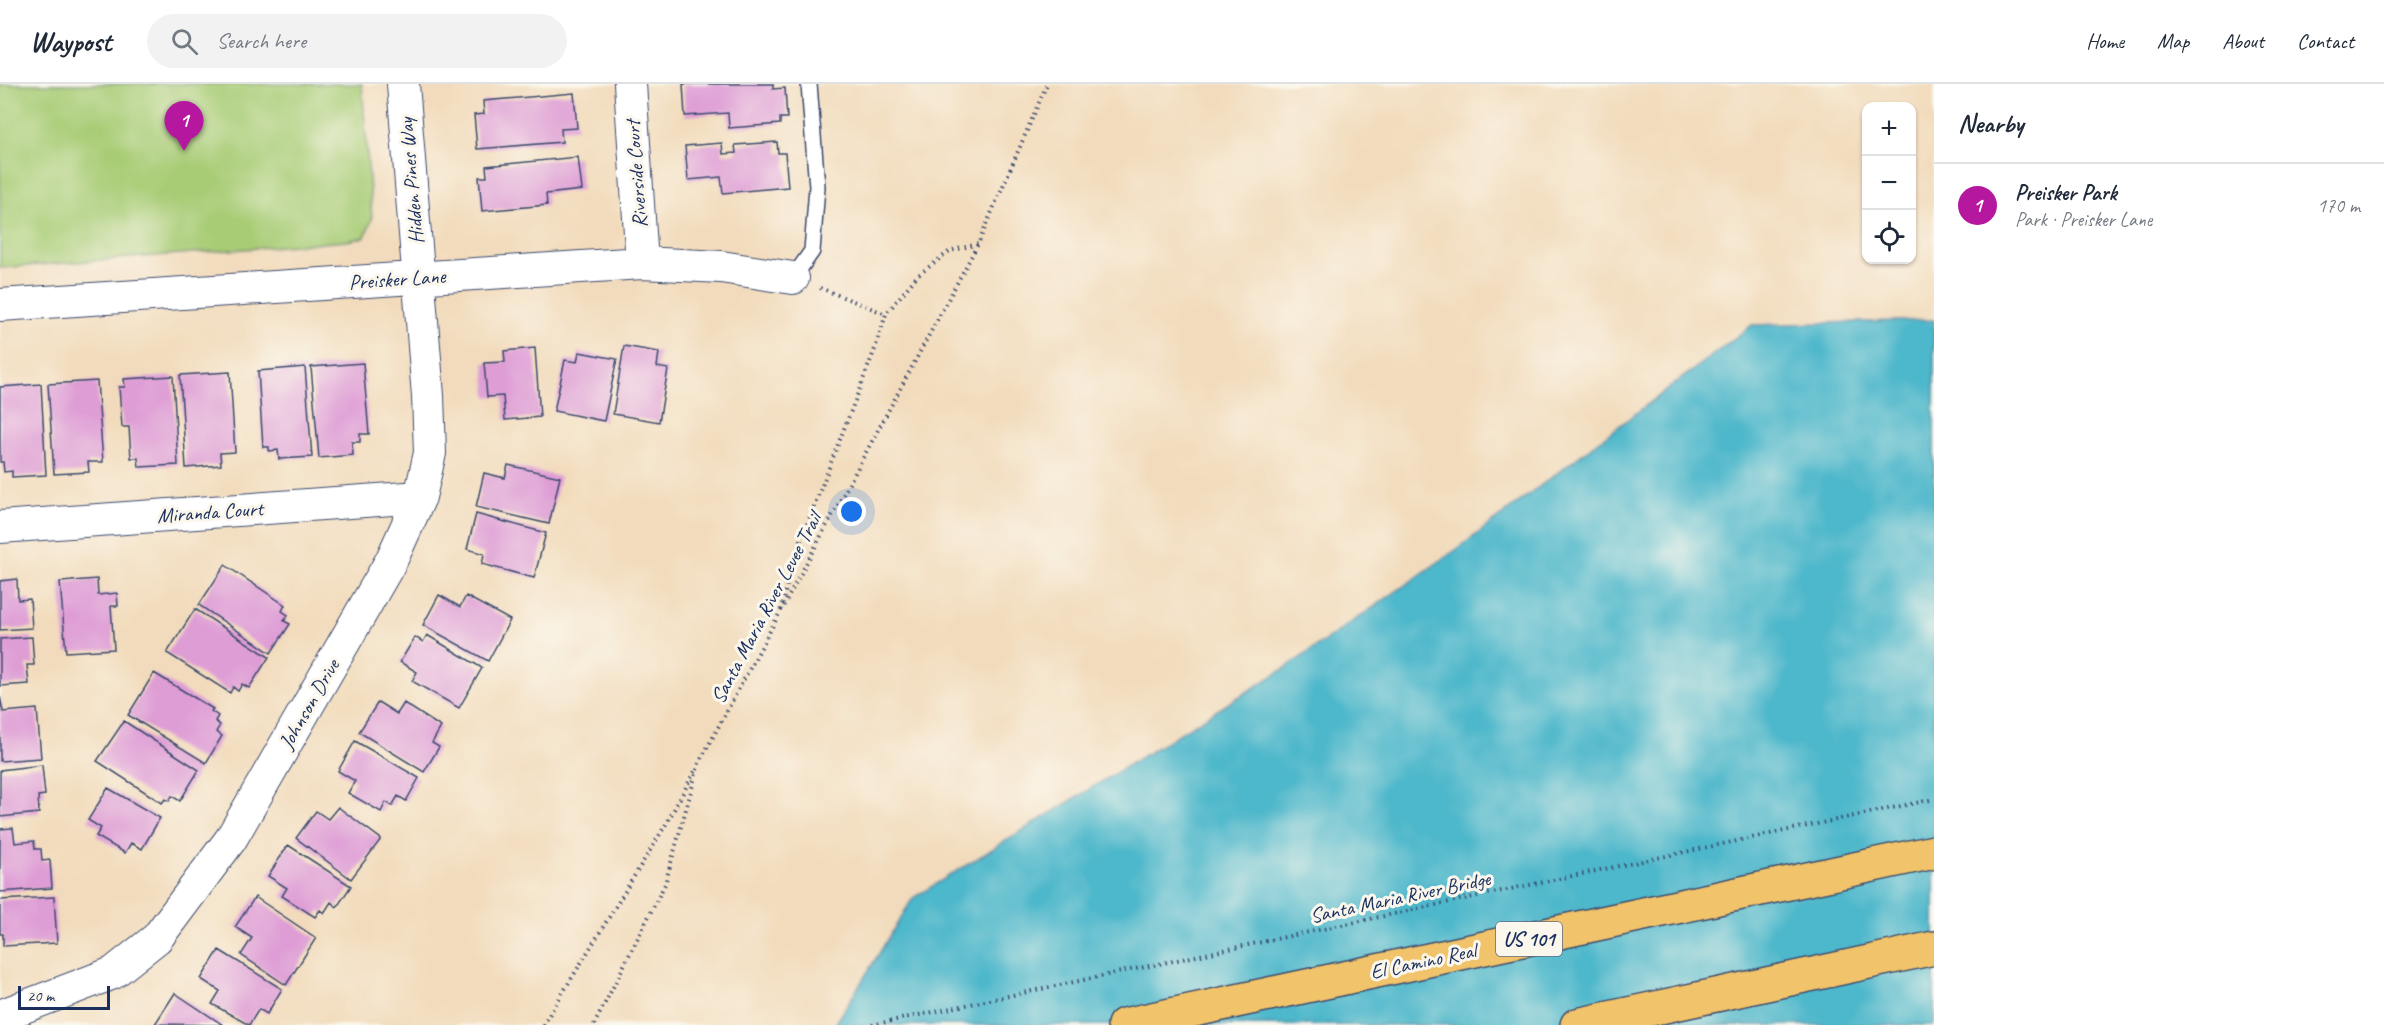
<!DOCTYPE html>
<html lang="en">
<head>
<meta charset="utf-8">
<style>
  body { margin:0; font-family:Caveat,sans-serif; background:#f2f2f3; color:#1f2937 }
  .controls { position:absolute; right:18px; top:18px; display:grid; overflow:hidden; border-radius:12px; box-shadow:0 2px 4px #0004 }
  .controls button { width:54px; height:54px; display:grid; place-items:center; padding:0; border:0; border-bottom:2px solid #e0e1e3; background:#fff; color:#1f2937; font:30px sans-serif }
  .scale { position:absolute; left:18px; bottom:15px; width:92px; box-sizing:border-box; padding-left:6px; border:3px solid #1b2f5e; border-top:0; font-size:16px; line-height:21px; white-space:nowrap; color:#1b2f5e; -webkit-text-stroke:4px #fbf7ec; paint-order:stroke }
  .you { position:absolute; left:852px; top:428px; width:21px; height:21px; margin:-15px; border:4px solid #fff; border-radius:50%; background:#1a73e8; box-shadow:0 0 0 9px #1a73e833 }
  .badge { display:grid; place-items:center; width:39px; height:39px; border-radius:50%; background:#b5179e; color:#fff; font-size:20px; font-weight:700 }
  .pin { position:absolute; translate:-50% -50px; filter:drop-shadow(0 2px 3px #0008) }
  .pin::after { content:''; position:absolute; top:32px; width:21px; height:18px; background:inherit; clip-path:polygon(0 0,100% 0,50% 100%) }
  .list { margin:0; padding:0; list-style:none }
  h2 { display:flex; justify-content:space-between; align-items:center; height:78px; margin:0; padding:0 24px; font-size:26px }
  h2 small { font-size:20px; font-weight:400; color:#747a83 }
  .list li { display:grid; grid-template-columns:39px 1fr auto; gap:18px; align-items:center; box-sizing:border-box; height:84px; padding:0 24px; border-top:2px solid #e0e1e3 }
  .list b { display:block; font-size:22px; white-space:nowrap }
  .list p { margin:0; font-size:20px; white-space:nowrap; color:#747a83 }
  .list em { font-size:20px; font-style:normal; color:#747a83 }
  .icon { flex:none; width:33px; height:33px; fill:none; stroke:currentColor; stroke-width:2; stroke-linecap:round; stroke-linejoin:round }
  .map { position:relative; flex:none; width:1934px; height:941px; overflow:hidden }
  header { display:flex; align-items:center; gap:36px; box-sizing:border-box; height:84px; padding:0 30px; background:#fff; border-bottom:2px solid #e0e1e3 }
  header strong { font-size:28px }
  nav { display:flex; gap:33px; margin-inline-start:auto; font-size:21px }
  .search { width:420px; height:54px; background:#f2f2f3; display:flex; align-items:center; gap:15px; box-sizing:border-box; padding:0 21px; border-radius:33px; color:#747a83; font-size:22px }
  main { display:flex }
  aside { flex:1; background:#fff }
  .map>svg:first-child { display:block }
  .green { fill:#a7cc75; stroke:#617e6a; stroke-width:1.5 }
  .water { fill:#4eb7cb; stroke:#347394; stroke-width:1.5 }
  .building { fill:#de9dd5 }
  .lines { fill:none; stroke-linecap:round; stroke-linejoin:round }
  .lane-casing { stroke:#3b496c; stroke-width:18 }
  .street-casing { stroke:#3b496c; stroke-width:34 }
  .highway-casing { stroke:#3b496c; stroke-width:36 }
  .path { stroke:#3b496c; stroke-width:4; stroke-dasharray:1.5 4.5; stroke-linecap:butt }
  .lane { stroke:#fff; stroke-width:15 }
  .street { stroke:#fff; stroke-width:32 }
  .highway { stroke:#f1c36a; stroke-width:33 }
  .labels { text-anchor:middle; stroke-width:6; stroke-linejoin:round; paint-order:stroke }
  .shield { fill:#fbf7ec; stroke:#5e6b89; stroke-width:1.5 }
  .shield-label { font-size:20px; font-weight:bold; fill:#1b2f5e }
  .street-label { font-size:21px; fill:#1b2f5e; stroke:#fbf7ec }
</style>
</head>
<body>
<header>
<strong>Waypost</strong>
<div class="search"><svg class="icon" aria-label="search" viewBox="0 0 24 24"><circle cx="10" cy="10" r="6"/><path d="M15 15l6 6"/></svg>Search here</div>
<nav><a>Home</a><a>Map</a><a>About</a><a>Contact</a></nav>
</header>
<main>
<div class="map">
<svg width="1934" height="941" viewBox="0 0 1934 941">
  <rect width="100%" height="100%" fill="#fbf7ec"/>
  <filter id="ink" filterUnits="userSpaceOnUse"><feTurbulence type="fractalNoise" baseFrequency=".0167" numOctaves="2"/><feDisplacementMap in="SourceGraphic" scale="12" xChannelSelector="R" yChannelSelector="G"/><feConvolveMatrix kernelMatrix="1 2 1 2 8 2 1 2 1" color-interpolation-filters="sRGB"/></filter>
  <filter id="wash" filterUnits="userSpaceOnUse"><feTurbulence type="fractalNoise" baseFrequency=".008" numOctaves="4" result="noise"/><feDisplacementMap in="SourceGraphic" scale="24" xChannelSelector="R" yChannelSelector="G"/><feGaussianBlur stdDeviation="1.35" result="paint"/><feColorMatrix in="noise" values="0 0 0 0 0 0 0 0 0 0 0 0 0 0 0 0 0 1.4 0 .05"/><feComposite in="paint" operator="in"/></filter>
  <g filter="url(#wash)">
    <rect width="100%" height="100%" fill="#f2dbbc"/>
    <path class="green" d="M 0,0 L 362,0 L 372,135 L 365,153 L 347,157 L 0,184 Z"/>
    <path class="water" d="M 1934,236 L 1934,941 L 835,941 L 913,814 L 1284,585 L 1460,463 L 1752,241 Z"/>
    <g id="blocks">
      <path class="building" d="M 683,0 L 773,0 L 773,5 L 785,4 L 787,34 L 780,34 L 780,40 L 729,44 L 728,29 L 685,32 Z
        M 574,9 L 577,44 L 561,45 L 562,58 L 477,65 L 474,31 L 484,30 L 483,17 Z
        M 777,58 L 778,69 L 785,69 L 788,103 L 723,109 L 721,93 L 688,96 L 685,62 L 722,59 L 723,70 L 736,69 L 735,61 Z
        M 578,73 L 582,106 L 546,110 L 547,121 L 482,127 L 479,93 L 487,93 L 486,82 Z
        M 624,262 L 659,268 L 657,283 L 668,285 L 659,338 L 613,330 Z
        M 535,264 L 540,333 L 505,336 L 503,312 L 487,313 L 484,279 L 505,278 L 504,267 Z
        M 579,268 L 617,275 L 604,337 L 554,327 L 565,276 L 577,278 Z
        M 363,279 L 369,350 L 360,350 L 360,358 L 352,358 L 353,371 L 319,374 L 311,283 Z
        M 305,283 L 312,373 L 279,375 L 278,366 L 269,367 L 269,363 L 263,363 L 258,287 Z
        M 230,288 L 235,368 L 220,369 L 221,381 L 186,384 L 180,291 Z
        M 173,292 L 178,381 L 139,383 L 138,374 L 131,374 L 129,343 L 122,343 L 119,303 L 125,303 L 124,295 Z
        M 97,297 L 103,378 L 88,378 L 89,388 L 54,390 L 48,300 Z
        M 41,300 L 46,391 L 12,393 L 12,387 L 4,388 L 3,378 L 0,378 L 0,303 Z
        M 508,381 L 560,393 L 549,440 L 476,423 L 484,389 L 505,394 Z
        M 476,430 L 546,449 L 534,494 L 482,480 L 484,470 L 467,465 Z
        M 225,481 L 285,521 L 282,527 L 288,531 L 284,537 L 290,540 L 271,569 L 199,521 Z
        M 17,495 L 18,516 L 30,515 L 32,544 L 0,546 L 0,497 Z
        M 97,495 L 98,511 L 117,509 L 118,522 L 111,522 L 114,565 L 66,568 L 60,498 Z
        M 439,511 L 460,523 L 466,512 L 510,536 L 488,577 L 423,541 Z
        M 195,525 L 269,573 L 249,604 L 242,600 L 238,607 L 233,603 L 230,609 L 167,569 Z
        M 427,551 L 482,584 L 459,624 L 412,597 L 417,588 L 400,578 L 415,553 L 423,558 Z
        M 32,553 L 34,581 L 27,581 L 29,600 L 0,602 L 0,555 Z
        M 154,589 L 213,625 L 211,627 L 218,632 L 215,637 L 220,641 L 216,648 L 222,652 L 206,679 L 128,631 Z
        M 0,612 L 3,628 L 37,625 L 41,674 L 0,677 Z
        M 378,618 L 397,630 L 404,619 L 441,643 L 432,659 L 439,663 L 424,688 L 359,648 Z
        M 124,637 L 199,686 L 180,717 L 172,712 L 169,717 L 165,715 L 162,719 L 97,677 Z
        M 355,657 L 419,694 L 406,717 L 398,712 L 392,722 L 386,718 L 381,728 L 348,709 L 355,697 L 338,687 Z
        M 42,681 L 45,711 L 38,712 L 39,729 L 0,733 L 0,686 Z
        M 108,704 L 160,734 L 142,765 L 131,759 L 125,769 L 96,752 L 101,744 L 88,736 Z
        M 338,723 L 381,755 L 351,795 L 296,754 L 316,727 L 328,735 Z
        M 13,744 L 15,759 L 34,757 L 35,765 L 41,765 L 42,777 L 50,776 L 52,804 L 0,808 L 0,745 Z
        M 288,761 L 351,802 L 337,823 L 331,818 L 324,829 L 320,826 L 315,833 L 282,812 L 287,804 L 268,792 Z
        M 54,813 L 57,859 L 3,862 L 3,850 L 0,850 L 0,816 Z
        M 255,813 L 316,854 L 286,901 L 241,871 L 252,854 L 235,843 Z
        M 219,866 L 282,905 L 267,930 L 259,925 L 249,941 L 212,920 L 220,907 L 201,895 Z
        M 175,909 L 223,941 L 155,940 Z"/>
    </g>
  </g>
  <g filter="url(#ink)">
    <use href="#blocks" fill-opacity="0" stroke="#3b496c" stroke-width="1.5"/>
    <g class="lines">
      <g class="lane-casing">
        <path id="lane" d="M 793,194 L 812,167 L 817,103 L 809,0"/>
      </g>
      <g class="street-casing">
        <path id="street" d="M 630,0 L 642,179
          M 0,221 L 642,179 L 721,183 L 793,194
          M 0,443 L 420,413
          M 0,932 L 113,889 L 157,854 L 231,755 L 391,477 L 420,413 L 430,369 L 428,312 L 403,0"/>
      </g>
      <g class="highway-casing">
        <path id="highway" d="M 1124,941 L 1934,768
          M 1577,941 L 1934,864"/>
      </g>
      <path class="path" d="M 820,204 L 886,230
        M 781,526 L 792,479 L 875,265 L 886,230 L 917,192 L 950,167 L 978,160
        M 543,941 L 665,742 L 695,687
        M 594,941 L 665,800 L 699,679 L 978,160 L 1047,0
        M 872,941 L 1934,715"/>
      <use href="#lane" class="lane"/>
      <use href="#street" class="street"/>
      <use href="#highway" class="highway"/>
    </g>
  </g>
  <g class="labels">
    <rect class="shield" x="1496" y="838" width="66" height="34" rx="4.5"/>
    <g class="shield-label">
      <text x="1529" y="862">US 101</text>
    </g>
    <g class="street-label">
      <text transform="translate(636 90) rotate(-94)" y="7">Riverside Court</text>
      <text transform="translate(411 97) rotate(-95)" y="7">Hidden Pines Way</text>
      <text transform="translate(397 195) rotate(-4)" y="7">Preisker Lane</text>
      <text transform="translate(210 428) rotate(-4)" y="7">Miranda Court</text>
      <text transform="translate(766 524) rotate(-62)" y="7">Santa Maria River Levee Trail</text>
      <text transform="translate(309 620) rotate(-60)" y="7">Johnson Drive</text>
      <text transform="translate(1400 813) rotate(-12)" y="7">Santa Maria River Bridge</text>
      <text transform="translate(1423 877) rotate(-12)" y="7">El Camino Real</text>
    </g>
  </g>
</svg>
<div class="controls">
<button>+</button>
<button>−</button>
<button><svg class="icon" aria-label="locate" viewBox="0 0 24 24"><circle cx="12" cy="12" r="6"/><path d="M12 2v4M12 18v4M2 12h4M18 12h4"/></svg></button>
</div>
<div class="scale">20 m</div>
<div class="you"></div>
<div class="pin badge" style="left:184px;top:67px">1</div>
</div>
<aside>
<h2>Nearby<small></small></h2>
<ul class="list">
<li><span class="badge">1</span><div><b>Preisker Park</b><p>Park · Preisker Lane</p></div><em>170 m</em></li>
</ul>
</aside>
</main>
</body>
</html>
